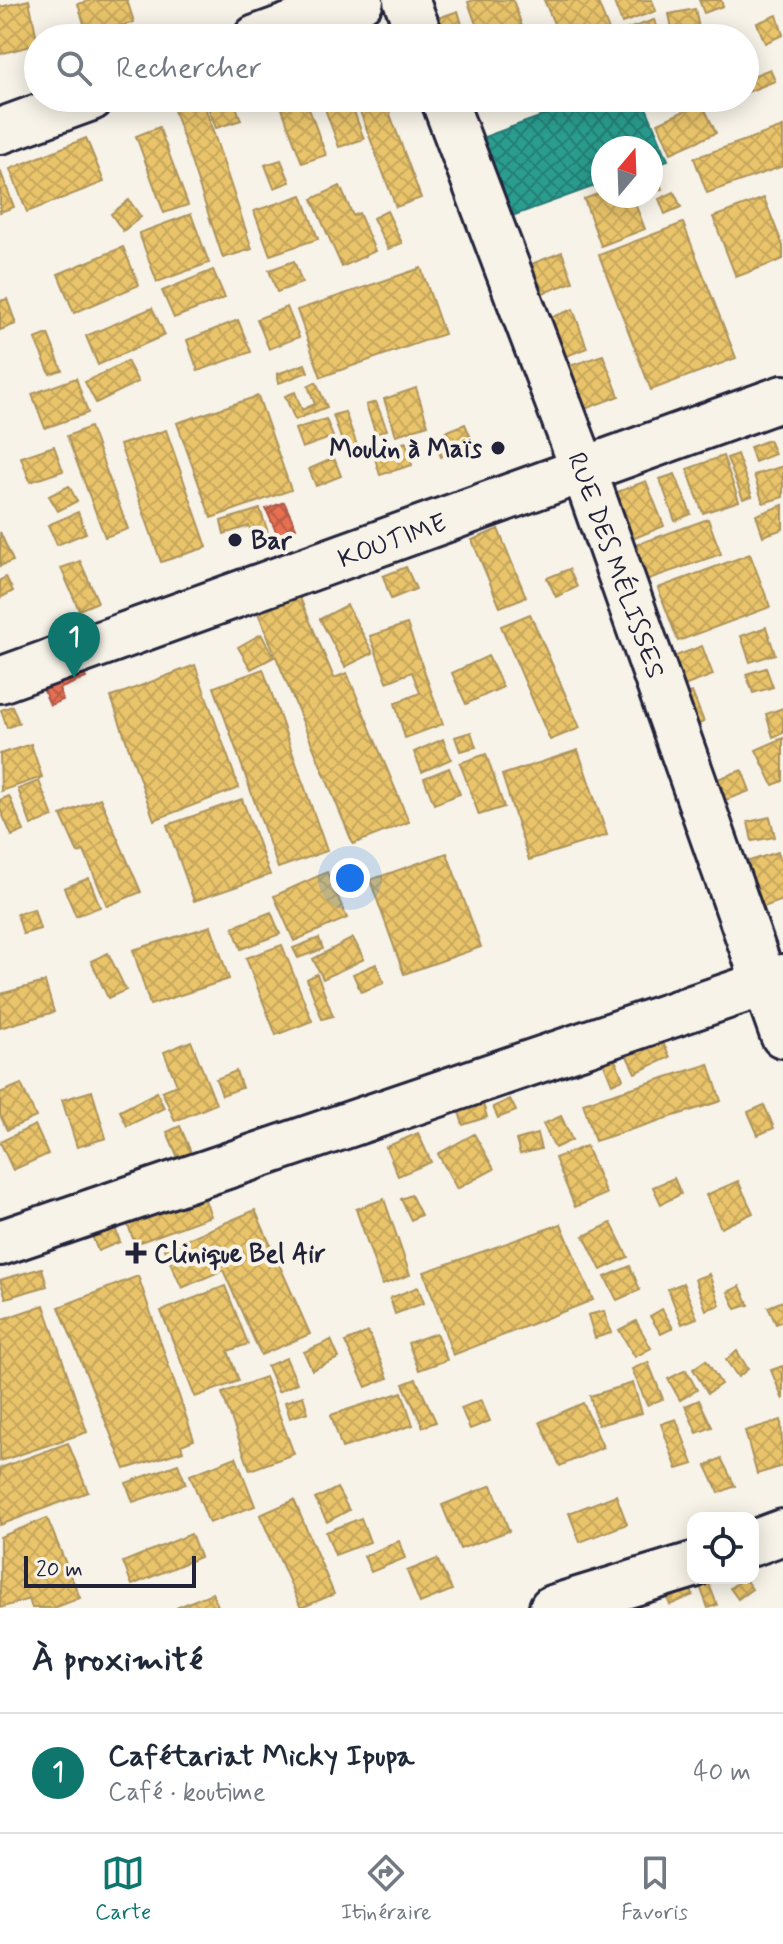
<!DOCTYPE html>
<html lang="fr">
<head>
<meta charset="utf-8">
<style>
  body { margin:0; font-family:Mynerve,sans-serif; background:#f6f6f7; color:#1f2937 }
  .controls { position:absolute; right:24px; bottom:24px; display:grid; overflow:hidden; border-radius:16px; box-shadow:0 4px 20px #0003 }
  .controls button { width:72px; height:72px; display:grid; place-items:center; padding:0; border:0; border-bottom:2px solid #e0e1e3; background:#fff; color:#1f2937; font:40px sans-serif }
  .compass { position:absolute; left:591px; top:136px; width:72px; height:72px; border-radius:50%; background:#fff; box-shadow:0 4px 20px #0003; rotate:19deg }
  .scale { position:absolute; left:24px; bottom:20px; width:172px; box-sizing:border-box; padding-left:8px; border:4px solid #22223b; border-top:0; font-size:22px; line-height:28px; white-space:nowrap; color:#22223b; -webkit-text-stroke:6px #f7f3e8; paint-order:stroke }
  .you { position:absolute; left:350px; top:878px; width:28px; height:28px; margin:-20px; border:6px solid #fff; border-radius:50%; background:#1a73e8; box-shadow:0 0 0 12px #1a73e833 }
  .badge { display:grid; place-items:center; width:52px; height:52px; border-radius:50%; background:#0f766e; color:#fff; font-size:26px; font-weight:700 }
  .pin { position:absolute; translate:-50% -66px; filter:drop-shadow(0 2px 4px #0008) }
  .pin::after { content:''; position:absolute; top:42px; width:28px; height:24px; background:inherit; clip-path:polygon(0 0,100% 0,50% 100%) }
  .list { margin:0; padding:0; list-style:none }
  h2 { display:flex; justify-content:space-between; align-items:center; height:104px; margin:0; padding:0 32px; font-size:34px }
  h2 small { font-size:26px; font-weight:400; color:#747a83 }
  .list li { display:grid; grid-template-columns:52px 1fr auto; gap:24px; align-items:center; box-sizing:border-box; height:120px; padding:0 32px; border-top:2px solid #e0e1e3 }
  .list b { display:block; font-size:30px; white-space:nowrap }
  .list p { margin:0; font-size:26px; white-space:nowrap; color:#747a83 }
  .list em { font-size:26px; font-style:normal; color:#747a83 }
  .icon { flex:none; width:44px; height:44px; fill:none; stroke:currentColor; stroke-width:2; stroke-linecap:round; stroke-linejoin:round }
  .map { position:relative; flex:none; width:783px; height:1608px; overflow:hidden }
  .search { position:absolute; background:#fff; box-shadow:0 4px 20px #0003; left:24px; right:24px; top:24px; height:88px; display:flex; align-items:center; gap:20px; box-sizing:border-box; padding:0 28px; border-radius:44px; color:#747a83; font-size:30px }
  .sheet { height:224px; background:#fff }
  nav { display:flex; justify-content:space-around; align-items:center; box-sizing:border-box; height:112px; border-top:2px solid #e0e1e3; background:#fff; font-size:22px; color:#747a83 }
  nav a { display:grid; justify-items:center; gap:4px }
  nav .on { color:#0f766e }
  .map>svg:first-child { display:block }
  .homes { fill:url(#homes-cross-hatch); stroke:#ad935c; stroke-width:2 }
  .shops { fill:url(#shops-cross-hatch); stroke:#ac584a; stroke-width:2 }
  .schools { fill:url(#schools-cross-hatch); stroke:#287876; stroke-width:2 }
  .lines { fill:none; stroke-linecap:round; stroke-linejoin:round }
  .street-casing { stroke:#22223b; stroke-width:50 }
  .street { stroke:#f7f3e8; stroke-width:44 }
  .poi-dot { fill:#22223b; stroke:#f7f3e8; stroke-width:3 }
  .labels { text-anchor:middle; stroke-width:8; stroke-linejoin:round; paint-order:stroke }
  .poi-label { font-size:26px; font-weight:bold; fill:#22223b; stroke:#f7f3e8; text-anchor:start }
  .street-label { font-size:26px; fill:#22223b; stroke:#f7f3e8 }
</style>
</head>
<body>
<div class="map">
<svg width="783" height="1608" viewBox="0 0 783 1608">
  <defs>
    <pattern id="homes-cross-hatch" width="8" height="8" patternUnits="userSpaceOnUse" patternTransform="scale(2)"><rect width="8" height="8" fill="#e9c46a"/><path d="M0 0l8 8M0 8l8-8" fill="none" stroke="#c8a85d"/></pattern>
    <pattern id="shops-cross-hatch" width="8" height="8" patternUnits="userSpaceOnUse" patternTransform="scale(2)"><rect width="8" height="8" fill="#e76f51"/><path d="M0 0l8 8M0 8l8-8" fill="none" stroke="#bb5b44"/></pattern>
    <pattern id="schools-cross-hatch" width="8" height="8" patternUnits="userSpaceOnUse" patternTransform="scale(2)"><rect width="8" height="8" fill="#2a9d8f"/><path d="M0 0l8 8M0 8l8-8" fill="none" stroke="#248076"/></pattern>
  </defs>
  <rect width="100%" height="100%" fill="#f7f3e8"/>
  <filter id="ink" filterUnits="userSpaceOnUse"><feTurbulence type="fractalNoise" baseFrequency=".0125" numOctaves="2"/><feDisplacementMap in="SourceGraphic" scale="16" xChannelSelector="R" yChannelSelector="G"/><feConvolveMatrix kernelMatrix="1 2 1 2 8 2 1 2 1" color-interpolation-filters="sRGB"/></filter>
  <g filter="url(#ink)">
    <path class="homes" d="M 29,0 L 38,44 L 0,54 L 0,7 Z
      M 91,0 L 127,0 L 134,22 L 88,37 L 78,4 Z
      M 474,0 L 513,0 L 526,38 L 481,38 L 468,2 Z
      M 544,0 L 597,0 L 612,38 L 560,38 Z
      M 613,0 L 652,0 L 656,11 L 622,23 Z
      M 699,0 L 721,0 L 723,6 L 704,13 Z
      M 695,9 L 701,38 L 674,38 L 669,14 Z
      M 458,11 L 466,38 L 438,38 L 432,20 Z
      M 777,15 L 783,35 L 765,43 L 757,23 Z
      M 654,20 L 661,38 L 624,38 L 622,31 Z
      M 770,69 L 775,81 L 745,93 L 745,79 Z
      M 170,98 L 202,98 L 252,249 L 223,258 Z
      M 204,98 L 233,98 L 241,120 L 216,128 Z
      M 278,98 L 305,98 L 326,155 L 302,163 Z
      M 321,98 L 349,98 L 364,139 L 339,147 Z
      M 355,98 L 384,98 L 421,198 L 396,207 Z
      M 702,103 L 716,133 L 671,153 L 658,123 Z
      M 159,127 L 188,205 L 164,213 L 136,136 Z
      M 783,127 L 783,166 L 707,193 L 694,158 Z
      M 86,138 L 104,182 L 27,212 L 10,169 Z
      M 281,160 L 290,182 L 274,188 L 265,165 Z
      M 655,169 L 662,189 L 651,193 L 651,170 Z
      M 0,170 L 14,207 L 0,212 Z
      M 340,186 L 353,216 L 359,213 L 375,251 L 342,267 L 312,199 Z
      M 603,192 L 603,196 L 632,196 L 645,229 L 601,246 L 584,199 Z
      M 674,192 L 681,207 L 665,214 L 659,199 Z
      M 302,195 L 318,239 L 270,255 L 254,211 Z
      M 764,198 L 783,246 L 783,259 L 736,277 L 713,217 Z
      M 129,200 L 141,217 L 123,231 L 111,214 Z
      M 387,211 L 402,243 L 388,249 L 373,218 Z
      M 191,214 L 209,263 L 157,282 L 139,233 Z
      M 683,223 L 736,358 L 651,390 L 599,255 Z
      M 123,247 L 139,285 L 74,313 L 58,274 Z
      M 562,252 L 573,282 L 532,297 L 521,268 Z
      M 294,261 L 302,283 L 277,292 L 269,270 Z
      M 421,268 L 444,334 L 321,377 L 297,310 Z
      M 213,270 L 225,298 L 174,318 L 162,291 Z
      M 7,299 L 16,324 L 0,330 L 0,301 Z
      M 287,307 L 299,337 L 269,349 L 257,319 Z
      M 152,308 L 165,335 L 98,365 L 86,336 Z
      M 573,309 L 587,348 L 564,357 L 550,318 Z
      M 238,320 L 251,352 L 198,371 L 187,340 Z
      M 48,334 L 62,370 L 50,374 L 35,339 Z
      M 603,355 L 619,396 L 577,412 L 560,369 Z
      M 127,361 L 138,382 L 96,403 L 85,382 Z
      M 305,364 L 308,372 L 279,383 L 277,374 Z
      M 76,378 L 88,413 L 45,428 L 32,394 Z
      M 316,382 L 327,407 L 295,420 L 285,396 L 295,392 L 302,410 L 315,404 L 308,386 Z
      M 416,388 L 428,425 L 396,435 L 384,399 Z
      M 258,396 L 291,490 L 211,518 L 177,423 Z
      M 376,402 L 387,430 L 376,434 L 366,405 Z
      M 345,412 L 359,451 L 347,456 L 333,415 Z
      M 326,419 L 333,437 L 302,448 L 295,429 Z
      M 465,424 L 473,443 L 441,457 L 433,437 Z
      M 90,427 L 128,529 L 105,537 L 67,436 Z
      M 166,430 L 207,547 L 161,562 L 120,445 Z
      M 769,440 L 775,454 L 755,462 L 750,447 Z
      M 406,442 L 412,465 L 380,475 L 373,452 Z
      M 54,446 L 63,471 L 30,482 L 21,457 Z
      M 737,454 L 752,496 L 743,499 L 727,458 Z
      M 723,456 L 739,501 L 703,513 L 687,469 Z
      M 334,458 L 341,476 L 316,486 L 309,469 Z
      M 783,466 L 783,497 L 763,503 L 754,475 Z
      M 675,474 L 691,514 L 675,521 L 660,479 Z
      M 646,481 L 664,526 L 625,542 L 607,496 Z
      M 69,486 L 77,501 L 58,511 L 49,496 Z
      M 783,505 L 783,529 L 763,536 L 756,515 Z
      M 260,509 L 269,535 L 254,540 L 249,526 L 224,534 L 221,521 Z
      M 78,512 L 86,533 L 57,545 L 48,525 Z
      M 708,519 L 721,554 L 640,582 L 627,548 Z
      M 498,529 L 526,597 L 500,607 L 472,540 Z
      M 0,532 L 13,561 L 0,566 Z
      M 750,554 L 770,607 L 678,641 L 658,588 Z
      M 80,561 L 98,602 L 79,610 L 61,568 Z
      M 406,567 L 416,589 L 391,599 L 383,576 Z
      M 569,569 L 577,587 L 556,597 L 547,578 Z
      M 6,577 L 13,591 L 0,598 L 0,580 Z
      M 297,591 L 334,678 L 347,673 L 409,822 L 353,844 L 256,608 Z
      M 347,605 L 373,653 L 345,667 L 320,619 Z
      M 530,614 L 580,728 L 550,740 L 501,626 Z
      M 407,624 L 443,724 L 405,738 L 395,703 L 420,693 L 412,672 L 387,682 L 370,636 Z
      M 766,627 L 775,654 L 750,662 L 741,636 Z
      M 261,634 L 274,657 L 251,669 L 238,647 Z
      M 702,646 L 713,675 L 684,686 L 673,657 Z
      M 488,656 L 503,687 L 466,704 L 452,673 Z
      M 195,665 L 239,788 L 154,820 L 111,697 Z
      M 766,668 L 773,687 L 753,693 L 746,674 Z
      M 263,669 L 327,851 L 278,868 L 214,687 Z
      M 692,692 L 704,722 L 691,727 L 679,696 Z
      M 12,706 L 19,723 L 7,728 L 1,710 Z
      M 783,708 L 783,733 L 773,737 L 766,714 Z
      M 471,732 L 476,747 L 460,751 L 455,737 Z
      M 783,738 L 783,781 L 773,785 L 756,750 Z
      M 443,739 L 451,759 L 422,772 L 414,752 Z
      M 31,744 L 42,777 L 1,791 L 0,754 Z
      M 578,750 L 607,835 L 529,860 L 502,775 Z
      M 486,754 L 504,807 L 479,815 L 460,763 Z
      M 449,768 L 460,794 L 434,804 L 424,778 Z
      M 742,770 L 750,791 L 720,802 L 712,781 Z
      M 39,781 L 53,817 L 31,825 L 18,789 Z
      M 9,796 L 24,831 L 12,836 L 0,809 L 0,800 Z
      M 100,798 L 141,892 L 107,906 L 84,851 L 78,853 L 61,815 Z
      M 242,799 L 270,875 L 194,901 L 167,825 Z
      M 770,817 L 775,837 L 752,841 L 748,822 Z
      M 778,852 L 783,867 L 783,900 L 755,910 L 740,864 Z
      M 447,853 L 481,947 L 404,974 L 370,880 Z
      M 327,872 L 347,918 L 294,941 L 274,896 Z
      M 89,878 L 100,907 L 76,916 L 64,888 Z
      M 34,909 L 40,929 L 23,934 L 17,914 Z
      M 271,912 L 280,934 L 241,949 L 233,927 Z
      M 211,926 L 229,979 L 150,1005 L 133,950 Z
      M 319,938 L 323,949 L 298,958 L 293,948 Z
      M 353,938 L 364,959 L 323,979 L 313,959 Z
      M 282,945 L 312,1021 L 276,1035 L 246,958 Z
      M 108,953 L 126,990 L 108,998 L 91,961 Z
      M 376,964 L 384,983 L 361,992 L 353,974 Z
      M 317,974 L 333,1016 L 322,1019 L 307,979 Z
      M 45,982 L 54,1012 L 0,1028 L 0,994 Z
      M 658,1033 L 670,1057 L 635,1073 L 623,1048 Z
      M 191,1041 L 216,1104 L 175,1121 L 162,1091 L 177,1085 L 164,1052 Z
      M 611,1050 L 623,1079 L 612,1084 L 600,1054 Z
      M 709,1064 L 721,1101 L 595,1141 L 583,1103 Z
      M 236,1071 L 242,1088 L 222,1095 L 216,1079 Z
      M 21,1084 L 36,1117 L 7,1130 L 0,1115 L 0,1093 Z
      M 92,1091 L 106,1138 L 77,1147 L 62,1100 Z
      M 157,1092 L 164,1108 L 127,1126 L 120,1111 Z
      M 481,1097 L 487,1117 L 463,1125 L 457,1105 Z
      M 510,1099 L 516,1111 L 498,1118 L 493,1107 Z
      M 764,1105 L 774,1128 L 758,1135 L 748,1112 Z
      M 561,1116 L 572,1140 L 555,1148 L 543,1124 Z
      M 35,1125 L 48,1154 L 13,1170 L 0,1142 Z
      M 180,1126 L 192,1155 L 179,1160 L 167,1132 Z
      M 418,1133 L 431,1162 L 398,1176 L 386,1147 Z
      M 474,1134 L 494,1169 L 457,1189 L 438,1154 Z
      M 537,1134 L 541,1149 L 520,1154 L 516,1140 Z
      M 586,1146 L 606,1194 L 575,1207 L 555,1158 Z
      M 674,1178 L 681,1194 L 661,1204 L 653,1187 Z
      M 738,1181 L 753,1213 L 721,1228 L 706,1195 Z
      M 202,1192 L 211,1216 L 135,1244 L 126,1220 Z
      M 411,1195 L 421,1215 L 411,1220 L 401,1199 Z
      M 384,1199 L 410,1275 L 382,1285 L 356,1209 Z
      M 255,1210 L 310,1334 L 261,1355 L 223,1270 L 182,1288 L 164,1249 Z
      M 611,1223 L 628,1257 L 601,1270 L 584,1236 Z
      M 561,1224 L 593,1300 L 453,1355 L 424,1272 Z
      M 114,1225 L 120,1242 L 98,1251 L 91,1233 Z
      M 630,1266 L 640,1290 L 617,1300 L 605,1277 Z
      M 42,1268 L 47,1286 L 6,1298 L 0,1280 Z
      M 709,1274 L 720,1305 L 706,1310 L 695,1279 Z
      M 138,1276 L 194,1440 L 181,1445 L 183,1451 L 125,1469 L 59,1307 Z
      M 683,1283 L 697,1318 L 682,1324 L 668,1289 Z
      M 225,1286 L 248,1344 L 228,1351 L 239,1381 L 195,1397 L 161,1311 Z
      M 740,1286 L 749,1305 L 736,1309 L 728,1292 Z
      M 418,1287 L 424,1303 L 395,1314 L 390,1298 Z
      M 783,1301 L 783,1321 L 776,1324 L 768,1307 Z
      M 44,1305 L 87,1432 L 0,1461 L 0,1320 Z
      M 662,1309 L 673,1328 L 661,1334 L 650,1316 Z
      M 604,1311 L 611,1333 L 595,1338 L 588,1315 Z
      M 636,1321 L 651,1348 L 635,1357 L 619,1330 Z
      M 368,1332 L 388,1378 L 366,1387 L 345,1342 Z
      M 436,1333 L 447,1360 L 419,1370 L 408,1343 Z
      M 331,1340 L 339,1358 L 312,1370 L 304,1352 Z
      M 737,1351 L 748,1369 L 738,1377 L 726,1360 Z
      M 286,1358 L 297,1383 L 278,1392 L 267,1366 Z
      M 706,1360 L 721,1384 L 708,1393 L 693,1369 Z
      M 648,1362 L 663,1399 L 647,1405 L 632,1369 Z
      M 783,1366 L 783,1400 L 771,1370 Z
      M 686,1370 L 697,1390 L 680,1400 L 668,1379 Z
      M 265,1377 L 294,1454 L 250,1470 L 222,1393 Z
      M 416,1379 L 436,1422 L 423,1427 L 403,1384 Z
      M 633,1383 L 642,1413 L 598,1425 L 590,1396 Z
      M 402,1392 L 413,1425 L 342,1448 L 331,1415 Z
      M 303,1396 L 308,1412 L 290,1418 L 285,1402 Z
      M 481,1400 L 490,1421 L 470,1429 L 461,1408 Z
      M 699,1400 L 712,1427 L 697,1433 L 685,1406 Z
      M 583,1403 L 603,1447 L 560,1466 L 540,1422 Z
      M 676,1419 L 693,1464 L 677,1469 L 661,1424 Z
      M 781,1420 L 783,1466 L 757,1474 L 745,1431 Z
      M 68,1443 L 88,1492 L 0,1525 L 0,1468 Z
      M 236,1457 L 255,1506 L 209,1523 L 190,1475 Z
      M 721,1458 L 735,1486 L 719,1493 L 706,1466 Z
      M 178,1464 L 186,1484 L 133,1502 L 126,1483 Z
      M 492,1485 L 509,1531 L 460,1549 L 442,1505 Z
      M 337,1488 L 349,1510 L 327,1522 L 315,1499 Z
      M 616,1495 L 627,1524 L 580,1542 L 569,1513 Z
      M 294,1500 L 334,1594 L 301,1608 L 260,1515 Z
      M 47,1518 L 80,1598 L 54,1608 L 32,1608 L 29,1599 L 0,1608 L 0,1537 Z
      M 361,1518 L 370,1542 L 335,1555 L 326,1532 Z
      M 191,1534 L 200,1557 L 132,1585 L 123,1562 Z
      M 399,1541 L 405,1558 L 371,1572 L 364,1556 Z
      M 437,1559 L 452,1590 L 420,1603 L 407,1571 Z
      M 683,1572 L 693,1595 L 670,1605 L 660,1583 Z
      M 744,1578 L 752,1589 L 738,1599 L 730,1588 Z
      M 709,1584 L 717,1605 L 708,1608 L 700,1586 Z
      M 212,1593 L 219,1608 L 176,1608 Z"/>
    <path class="shops" d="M 284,502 L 296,528 L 278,536 L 266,509 Z
      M 79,662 L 86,678 L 59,689 L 63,700 L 50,705 L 38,677 Z"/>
    <path class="schools" d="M 592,98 L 642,98 L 668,160 L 651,166 L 651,148 L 603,148 L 603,183 L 501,220 L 476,140 Z"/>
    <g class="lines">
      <g class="street-casing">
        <path id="street" d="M 406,0 L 421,38
          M 256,38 L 361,0
          M 443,98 L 584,471 L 783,1035
          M 0,131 L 91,98
          M 0,680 L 783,398
          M 0,1243 L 783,977
          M 753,1543 L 783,1532
          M 552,1608 L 693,1565"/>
      </g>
      <use href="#street" class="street"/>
    </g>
  </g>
  <g class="poi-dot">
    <circle cx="498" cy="448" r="8"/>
    <circle cx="235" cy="540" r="8"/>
    <path d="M132 1241h8v8h8v8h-8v8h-8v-8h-8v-8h8z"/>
  </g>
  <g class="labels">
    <g class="poi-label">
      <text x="482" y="457" text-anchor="end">Moulin à Maïs</text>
      <text x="251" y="549">Bar</text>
      <text x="154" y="1262">Clinique Bel Air</text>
    </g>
    <g class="street-label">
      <text transform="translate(392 540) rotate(-20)" y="9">KOUTIME</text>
      <text transform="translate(617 565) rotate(70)" y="9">RUE DES MÉLISSES</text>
    </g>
  </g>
</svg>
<div class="controls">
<button><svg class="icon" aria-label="locate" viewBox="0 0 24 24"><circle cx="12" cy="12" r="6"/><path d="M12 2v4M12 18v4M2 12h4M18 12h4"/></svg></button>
</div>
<svg class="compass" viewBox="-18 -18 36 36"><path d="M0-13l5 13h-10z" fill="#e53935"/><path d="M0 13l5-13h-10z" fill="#747a83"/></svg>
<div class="scale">20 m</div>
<div class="you"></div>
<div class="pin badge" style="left:74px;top:678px">1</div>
<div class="search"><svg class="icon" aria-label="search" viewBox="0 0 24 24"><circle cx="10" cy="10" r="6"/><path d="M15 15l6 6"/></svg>Rechercher</div>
</div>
<section class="sheet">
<h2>À proximité<small></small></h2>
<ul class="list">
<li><span class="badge">1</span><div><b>Cafétariat Micky Ipupa</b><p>Café · koutime</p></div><em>40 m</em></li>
</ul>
</section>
<nav>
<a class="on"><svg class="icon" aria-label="map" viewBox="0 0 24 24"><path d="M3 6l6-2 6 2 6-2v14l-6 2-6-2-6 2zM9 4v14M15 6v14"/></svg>Carte</a>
<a><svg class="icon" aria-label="directions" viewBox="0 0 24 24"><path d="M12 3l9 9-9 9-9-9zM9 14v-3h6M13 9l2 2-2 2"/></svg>Itinéraire</a>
<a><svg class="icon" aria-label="saved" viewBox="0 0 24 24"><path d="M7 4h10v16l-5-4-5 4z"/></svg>Favoris</a>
</nav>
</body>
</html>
